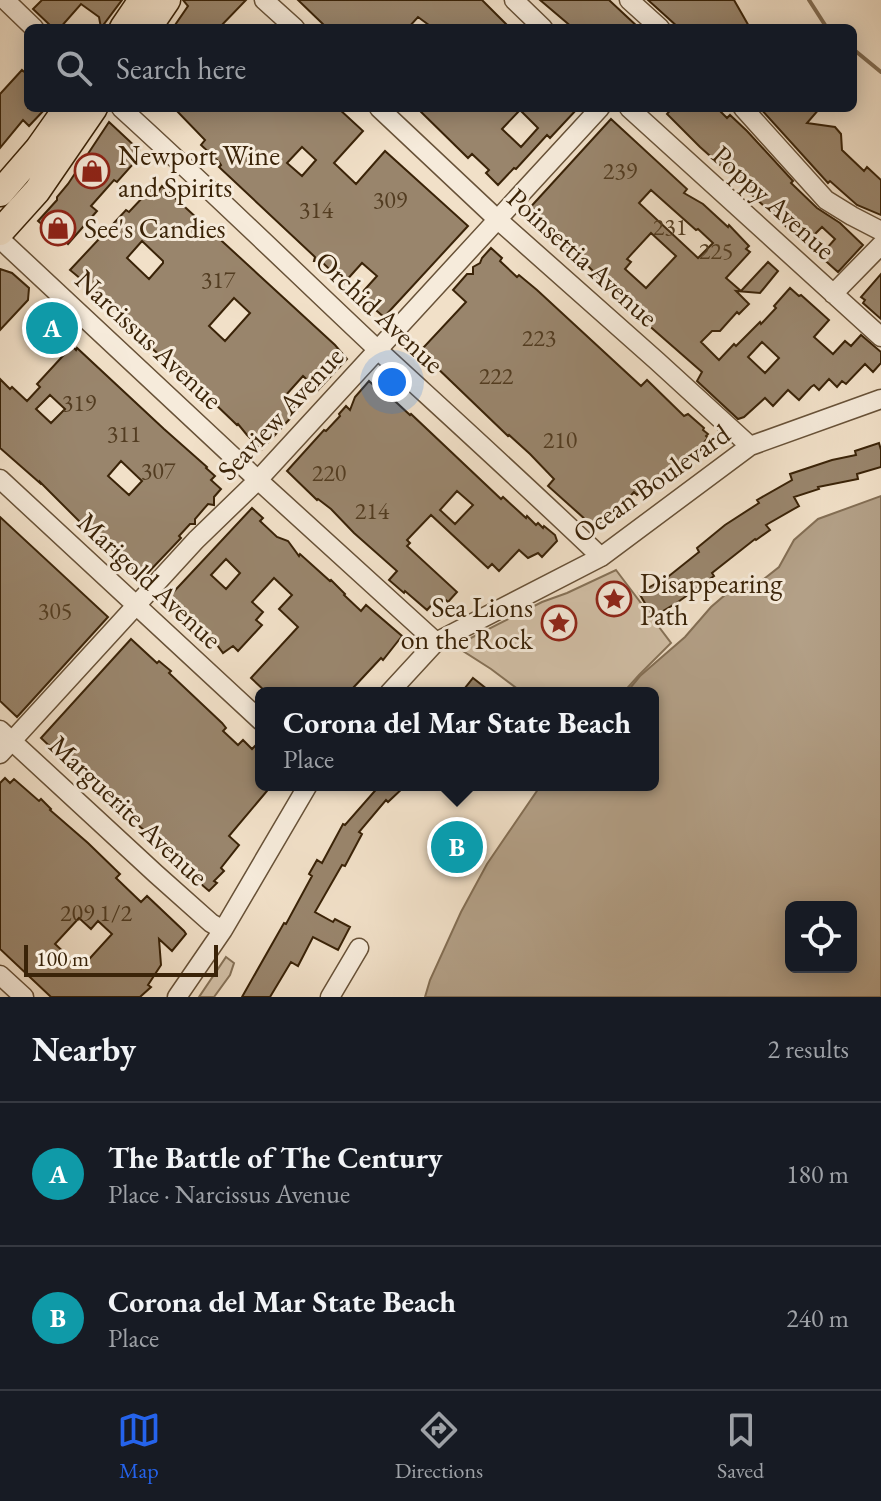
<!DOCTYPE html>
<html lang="en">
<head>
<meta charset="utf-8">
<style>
  body { margin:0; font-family:"EB Garamond",serif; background:#242831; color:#f1f3f6 }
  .controls { position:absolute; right:24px; bottom:24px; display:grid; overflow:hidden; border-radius:12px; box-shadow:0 4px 20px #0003 }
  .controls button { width:72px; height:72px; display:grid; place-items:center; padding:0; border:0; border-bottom:2px solid #363941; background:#171b24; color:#f1f3f6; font:40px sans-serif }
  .scale { position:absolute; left:24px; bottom:20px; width:194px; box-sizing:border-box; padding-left:8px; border:4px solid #3a2308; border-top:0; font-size:22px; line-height:28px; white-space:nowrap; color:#3a2308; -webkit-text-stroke:6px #f6ebdb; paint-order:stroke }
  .you { position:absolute; left:392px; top:382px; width:28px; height:28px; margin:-20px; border:6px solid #fff; border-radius:50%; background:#1a73e8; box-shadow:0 0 0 12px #1a73e833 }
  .badge { display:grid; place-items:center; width:52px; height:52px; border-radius:50%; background:#2563eb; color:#fff; font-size:26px; font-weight:700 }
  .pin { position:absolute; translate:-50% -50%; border:4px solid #fff; box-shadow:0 2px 8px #0006 }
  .popup { position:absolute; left:255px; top:687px; width:404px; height:104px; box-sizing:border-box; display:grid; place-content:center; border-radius:12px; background:#171b24; filter:drop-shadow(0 2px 6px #0005); font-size:26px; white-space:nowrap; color:#9ea1a6 }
  .popup b { font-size:30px; color:#f1f3f6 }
  .popup::after { content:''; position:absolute; left:50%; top:100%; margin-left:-16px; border:16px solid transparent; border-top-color:#171b24 }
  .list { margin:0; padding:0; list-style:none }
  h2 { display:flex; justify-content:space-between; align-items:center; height:104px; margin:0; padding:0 32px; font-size:34px }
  h2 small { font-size:26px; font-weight:400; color:#9ea1a6 }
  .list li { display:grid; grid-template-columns:52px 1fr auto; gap:24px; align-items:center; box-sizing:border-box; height:144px; padding:0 32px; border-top:2px solid #363941 }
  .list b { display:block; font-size:30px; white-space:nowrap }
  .list p { margin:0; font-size:26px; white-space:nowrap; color:#9ea1a6 }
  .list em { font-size:26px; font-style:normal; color:#9ea1a6 }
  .icon { flex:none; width:44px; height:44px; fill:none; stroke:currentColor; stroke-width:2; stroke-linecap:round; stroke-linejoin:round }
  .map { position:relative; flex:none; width:881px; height:997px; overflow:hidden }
  .search { position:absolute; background:#171b24; box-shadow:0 4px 20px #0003; left:24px; right:24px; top:24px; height:88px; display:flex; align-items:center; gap:20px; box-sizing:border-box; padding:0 28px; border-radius:12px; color:#9ea1a6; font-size:30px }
  .sheet { height:392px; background:#171b24 }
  nav { display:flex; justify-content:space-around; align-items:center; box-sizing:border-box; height:112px; border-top:2px solid #363941; background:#171b24; font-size:22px; color:#9ea1a6 }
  nav a { display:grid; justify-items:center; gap:4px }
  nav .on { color:#2563eb }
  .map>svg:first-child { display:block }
  .green { fill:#d2c0a7; stroke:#867258; stroke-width:2 }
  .water { fill:#b3a087; stroke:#836e54; stroke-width:2; fill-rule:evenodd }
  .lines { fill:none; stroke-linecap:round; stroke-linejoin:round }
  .stream { stroke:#836e54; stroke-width:4 }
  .building { fill:#99856c; stroke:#3a2308; stroke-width:2; fill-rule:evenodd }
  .minor-casing { stroke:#685238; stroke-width:21 }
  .highway-casing { stroke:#3a2308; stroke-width:29 }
  .minor { stroke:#f6ebdb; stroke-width:18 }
  .highway { stroke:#f1e0c8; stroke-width:26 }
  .labels { text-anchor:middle; stroke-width:6; stroke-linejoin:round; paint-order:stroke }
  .number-label { font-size:24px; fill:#523c21 }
  .poi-label { font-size:28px; fill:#3a2308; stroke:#f6ebdb; text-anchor:start }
  .street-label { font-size:28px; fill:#3a2308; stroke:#f6ebdb }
</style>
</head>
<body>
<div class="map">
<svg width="881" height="997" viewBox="0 0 881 997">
  <rect width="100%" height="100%" fill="#f1e0c8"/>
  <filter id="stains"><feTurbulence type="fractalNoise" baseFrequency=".0025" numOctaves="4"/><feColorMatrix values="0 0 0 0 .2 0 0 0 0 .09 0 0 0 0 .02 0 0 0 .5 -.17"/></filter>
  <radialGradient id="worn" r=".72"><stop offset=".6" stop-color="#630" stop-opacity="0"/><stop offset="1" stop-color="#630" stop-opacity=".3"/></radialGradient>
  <path class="green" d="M 616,570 L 671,643 L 639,675 L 623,693 L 523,693 L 491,669 L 463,651 L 459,644 L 542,602 L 567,593 Z
    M 226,957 L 234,963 L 230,975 L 214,997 L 199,997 Z"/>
  <path class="water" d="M 881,496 L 881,997 L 425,997 L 430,980 L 461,912 L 487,864 L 541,785 L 653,785 L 653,693 L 626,693 L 640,676 L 685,637 L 711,607 L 732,589 L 760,582 L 779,567 L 794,540 L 818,519 ZM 791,907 L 851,907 L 851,967 L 791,967 Z"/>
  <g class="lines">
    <path class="stream" d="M 809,0 L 827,28
      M 853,49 L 881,72"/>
  </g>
  <path class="building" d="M 42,0 L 122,0 L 101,28 L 99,17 L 81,4 L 60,28 L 53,28 L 33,9 Z
    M 183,0 L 246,0 L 219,28 L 173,28 L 188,6 Z
    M 298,0 L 482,0 L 510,28 L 433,28 L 418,17 L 408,28 L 327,28 Z
    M 540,0 L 609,0 L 639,28 L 573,28 Z
    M 648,0 L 734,0 L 750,28 L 679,28 Z
    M 22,70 L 28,75 L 28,108 L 46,108 L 29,126 L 23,120 L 0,148 L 0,94 Z
    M 174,108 L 338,108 L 363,131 L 334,163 L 356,184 L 385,151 L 468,226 L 384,317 L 359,296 L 377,276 L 362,263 L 344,283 L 324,264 L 319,261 L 314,261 L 315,257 L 219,167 L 221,165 L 219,162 L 201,145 L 205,140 ZM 302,147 L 316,160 L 302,176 L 287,163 Z
    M 417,108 L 578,108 L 550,138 L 547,135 L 516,169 L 514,168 L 498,185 L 486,173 L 489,170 L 472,154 L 468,158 ZM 520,110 L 538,128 L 521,147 L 502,129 Z
    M 672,108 L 717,108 L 727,118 L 730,115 L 747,131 L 793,181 L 791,183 L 817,208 L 840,223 L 863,245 L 838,272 L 820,256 L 835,239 L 822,227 L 805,244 L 752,195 L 753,194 L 700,147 L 667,114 Z
    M 760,108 L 820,108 L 807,123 L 835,127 L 841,134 L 842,150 L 864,171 L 867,167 L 881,180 L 881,215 L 857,205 L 830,181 L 828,183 Z
    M 611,119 L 687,189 L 684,193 L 703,204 L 728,227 L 729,225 L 749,246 L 746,249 L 750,252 L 726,278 L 741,291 L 768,262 L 778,271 L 760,293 L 736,291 L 749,304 L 739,314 L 737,312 L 720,331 L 712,331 L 701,342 L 719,360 L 734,344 L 736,346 L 760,322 L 761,324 L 776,308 L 774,306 L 790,288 L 799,296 L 801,295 L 829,320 L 814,337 L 833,354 L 845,341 L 851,346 L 861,335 L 881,352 L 881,363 L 873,372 L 865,364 L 846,384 L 842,381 L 837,387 L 829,379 L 819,390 L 814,385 L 811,387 L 799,400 L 788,390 L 773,406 L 765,398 L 744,417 L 738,419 L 697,381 L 702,372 L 638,316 L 592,272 L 593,271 L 571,249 L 570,250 L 526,212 ZM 651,190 L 696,230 L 698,229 L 713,243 L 698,258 L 639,203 ZM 651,233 L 676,256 L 646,288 L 625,269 L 631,262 L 627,259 ZM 762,342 L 779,358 L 765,373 L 748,357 Z
    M 109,122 L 139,150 L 134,155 L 137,158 L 134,163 L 117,182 L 114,180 L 91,206 L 97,211 L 68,244 L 56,233 L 54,235 L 38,221 L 57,200 L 57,197 L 68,184 Z
    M 151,185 L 153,187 L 154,185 L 159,190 L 162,186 L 335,345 L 347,359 L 318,390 L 303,376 L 286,395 L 288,396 L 286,398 L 298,410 L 262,449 L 247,435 L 238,424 L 237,425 L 185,375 L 182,375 L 147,344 L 148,342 L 111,306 L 109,308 L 96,295 L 98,293 L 83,279 L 82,280 L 70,270 L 126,210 L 129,212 L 145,195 L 143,194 ZM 142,241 L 163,261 L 163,263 L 149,279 L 127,258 ZM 234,298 L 250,313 L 225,341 L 209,326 Z
    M 491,248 L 502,258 L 500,261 L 517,277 L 519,275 L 537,290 L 641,386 L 647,380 L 684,416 L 688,414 L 704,428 L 703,430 L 708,434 L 706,436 L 708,438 L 694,453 L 690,452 L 673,468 L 661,474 L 650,486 L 649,485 L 637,495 L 634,492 L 616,512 L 614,510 L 609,515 L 608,514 L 595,528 L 548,486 L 554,479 L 530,454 L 509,435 L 508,436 L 431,362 L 429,364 L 420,356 L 423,348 L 466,302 L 453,290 L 467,274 L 473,274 L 473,267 L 480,263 L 482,258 Z
    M 0,269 L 12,273 L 29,288 L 28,300 L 0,330 Z
    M 881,274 L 881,319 L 863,303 L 865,300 L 861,297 Z
    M 72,346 L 76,350 L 77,348 L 164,429 L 207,467 L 206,468 L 215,476 L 211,480 L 221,489 L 214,497 L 214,505 L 208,504 L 195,519 L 195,524 L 190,524 L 179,536 L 181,538 L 143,578 L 117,553 L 96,538 L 40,482 L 40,483 L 0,448 L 0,379 L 10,389 L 12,387 L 27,401 L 40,387 L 37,384 ZM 50,395 L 65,409 L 51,423 L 36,409 ZM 121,461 L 142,481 L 129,495 L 108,476 Z
    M 369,381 L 382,393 L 384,391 L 410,415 L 411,414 L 501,499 L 503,497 L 526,518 L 527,516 L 536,525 L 538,523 L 543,528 L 544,526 L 555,535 L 557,541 L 542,557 L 538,553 L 528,558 L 519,550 L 499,571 L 492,564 L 488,568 L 431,515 L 407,540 L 410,543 L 407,546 L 457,592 L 448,602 L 446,600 L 444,603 L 438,598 L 427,610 L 405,591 L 404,593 L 389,580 L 397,571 L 354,533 L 331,509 L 318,499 L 317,500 L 287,471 L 324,430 L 326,431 L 340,416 L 339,414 L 346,406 L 350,410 L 355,397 ZM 457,491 L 473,505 L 455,524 L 440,510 Z
    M 879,443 L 881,450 L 881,467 L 857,474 L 858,479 L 818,487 L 819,489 L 794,497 L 799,506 L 766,525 L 770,530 L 756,540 L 755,539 L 712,573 L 714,576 L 678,602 L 653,617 L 639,593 L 669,576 L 699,552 L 697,548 L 725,525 L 759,503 L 757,500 L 792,480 L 790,474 L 832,460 L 856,455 L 855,451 Z
    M 252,508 L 263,518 L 260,521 L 277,537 L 288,541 L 299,556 L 300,554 L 330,581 L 331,580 L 345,594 L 344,595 L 361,611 L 366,605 L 402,636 L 383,660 L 381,658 L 353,688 L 359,693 L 267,693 L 251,678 L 298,627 L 279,609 L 292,595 L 274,578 L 252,602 L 263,612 L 256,620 L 262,625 L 238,651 L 233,646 L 223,653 L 212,638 L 210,641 L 166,600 ZM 226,559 L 240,573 L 226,589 L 211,575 Z
    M 0,517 L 108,617 L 17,717 L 0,701 Z
    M 131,639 L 157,663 L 159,661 L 171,671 L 169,673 L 222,723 L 226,728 L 223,731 L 238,745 L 243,740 L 252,749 L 261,740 L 261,785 L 272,785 L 229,836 L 239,845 L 221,868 L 224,871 L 214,881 L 217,883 L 209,891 L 172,859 L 163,851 L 165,849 L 144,830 L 119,810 L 100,791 L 102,790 L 76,766 L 75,767 L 59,755 L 41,738 Z
    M 473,678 L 492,693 L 461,693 Z
    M 5,778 L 10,783 L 14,779 L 39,801 L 41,799 L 51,809 L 50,810 L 88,843 L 120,874 L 116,878 L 141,902 L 147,896 L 184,931 L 186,934 L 172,951 L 159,939 L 161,965 L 148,985 L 151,987 L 140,997 L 51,997 L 0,949 L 0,783 ZM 79,918 L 91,929 L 98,921 L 112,934 L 81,968 L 55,944 Z
    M 380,785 L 406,785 L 388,802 L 386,800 L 359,832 L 362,834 L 345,866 L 342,865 L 315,912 L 333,922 L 335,919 L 350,927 L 338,950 L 313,937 L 298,966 L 291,962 L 270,997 L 242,997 L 284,923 L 286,924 L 312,876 L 309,874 L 317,860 L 322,863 L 343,824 L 345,825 Z"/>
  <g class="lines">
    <g class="minor-casing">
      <path id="minor" d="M 5,0 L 34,28
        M 264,0 L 295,28
        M 514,0 L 543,28
        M 629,0 L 660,28
        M 121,108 C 208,187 292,269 378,350 C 453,419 528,487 601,557
        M 379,108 L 497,219 L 657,361 L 750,446
        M 629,108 L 881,337
        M 743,108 L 826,200 L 852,216 L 881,231
        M 0,239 L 258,480 L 436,642
        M 833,294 L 881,245
        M 0,479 L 261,721
        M 389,693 L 436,642 L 601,557 L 750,446 L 881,399
        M 0,730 L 156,874 L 211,923 L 223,930
        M 0,754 L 196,540 L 258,480 L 600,108
        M 0,975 L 24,997
        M 177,997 L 223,930 L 308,785
        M 330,997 L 359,948"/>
    </g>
    <g class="highway-casing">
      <path id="highway" d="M 123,28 L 142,0
        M 148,28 L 167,0
        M 0,193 L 38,149 L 67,108
        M 0,232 L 37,191 L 94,108"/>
    </g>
    <use href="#minor" class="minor"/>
    <use href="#highway" class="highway"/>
  </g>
  <defs>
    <g id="shop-ring" transform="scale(1.8)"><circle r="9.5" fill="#f6ebdb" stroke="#8f2418" stroke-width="1.5"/><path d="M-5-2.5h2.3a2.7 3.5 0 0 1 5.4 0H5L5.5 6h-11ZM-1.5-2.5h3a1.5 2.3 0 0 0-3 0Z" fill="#8f2418"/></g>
    <g id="sight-ring" transform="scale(1.8)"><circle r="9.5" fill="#f6ebdb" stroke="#8f2418" stroke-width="1.5"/><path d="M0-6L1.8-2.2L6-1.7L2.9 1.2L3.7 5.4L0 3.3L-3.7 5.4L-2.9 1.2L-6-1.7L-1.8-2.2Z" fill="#8f2418"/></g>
  </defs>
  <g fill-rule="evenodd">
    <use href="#shop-ring" x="92" y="171"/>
    <use href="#shop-ring" x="58" y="228"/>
    <use href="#sight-ring" x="614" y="599"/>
    <use href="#sight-ring" x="559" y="623"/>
  </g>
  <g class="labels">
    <g class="number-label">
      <text x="620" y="179">239</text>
      <text x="390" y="208">309</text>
      <text x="316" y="218">314</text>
      <text x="670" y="235">231</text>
      <text x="716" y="259">225</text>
      <text x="218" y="288">317</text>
      <text x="539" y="346">223</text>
      <text x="496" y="384">222</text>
      <text x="79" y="411">319</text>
      <text x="124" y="442">311</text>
      <text x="560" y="448">210</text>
      <text x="158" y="479">307</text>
      <text x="329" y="481">220</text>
      <text x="372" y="519">214</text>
      <text x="55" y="619">305</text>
      <text x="96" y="921">209 1/2</text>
    </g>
    <g class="poi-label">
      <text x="118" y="165">Newport Wine<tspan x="118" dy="32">and Spirits</tspan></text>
      <text x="84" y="238">See's Candies</text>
      <text x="640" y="593">Disappearing<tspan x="640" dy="32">Path</tspan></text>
      <text x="533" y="617" text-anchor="end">Sea Lions<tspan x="533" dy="32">on the Rock</tspan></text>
    </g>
    <g class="street-label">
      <text transform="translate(774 202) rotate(42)" y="10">Poppy Avenue</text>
      <text transform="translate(583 257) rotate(42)" y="10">Poinsettia Avenue</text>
      <text transform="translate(380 312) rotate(43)" y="10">Orchid Avenue</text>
      <text transform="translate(149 339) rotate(43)" y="10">Narcissus Avenue</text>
      <text transform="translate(280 413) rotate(-47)" y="10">Seaview Avenue</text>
      <text transform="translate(651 483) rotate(-35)" y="10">Ocean Boulevard</text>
      <text transform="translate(150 580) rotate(43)" y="10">Marigold Avenue</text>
      <text transform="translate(129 810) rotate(43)" y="10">Marguerite Avenue</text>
    </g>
  </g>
  <rect width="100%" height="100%" filter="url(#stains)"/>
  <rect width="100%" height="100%" fill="url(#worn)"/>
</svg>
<div class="controls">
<button><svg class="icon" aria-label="locate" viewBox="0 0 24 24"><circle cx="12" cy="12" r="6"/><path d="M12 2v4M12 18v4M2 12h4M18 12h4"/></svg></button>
</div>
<div class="scale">100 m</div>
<div class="you"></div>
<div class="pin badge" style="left:52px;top:328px;background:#0f9aa8">A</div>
<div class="pin badge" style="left:457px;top:847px;background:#0f9aa8">B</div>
<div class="popup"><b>Corona del Mar State Beach</b>Place</div>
<div class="search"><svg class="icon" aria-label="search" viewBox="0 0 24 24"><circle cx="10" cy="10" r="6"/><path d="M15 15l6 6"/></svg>Search here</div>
</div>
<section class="sheet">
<h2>Nearby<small>2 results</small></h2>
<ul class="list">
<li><span class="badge" style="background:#0f9aa8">A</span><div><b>The Battle of The Century</b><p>Place · Narcissus Avenue</p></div><em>180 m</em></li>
<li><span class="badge" style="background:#0f9aa8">B</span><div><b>Corona del Mar State Beach</b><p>Place</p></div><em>240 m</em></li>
</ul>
</section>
<nav>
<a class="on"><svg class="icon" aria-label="map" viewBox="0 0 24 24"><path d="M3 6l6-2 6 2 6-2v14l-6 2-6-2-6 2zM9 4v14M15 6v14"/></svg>Map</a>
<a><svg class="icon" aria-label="directions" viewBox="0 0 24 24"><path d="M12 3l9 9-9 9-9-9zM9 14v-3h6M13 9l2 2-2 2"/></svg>Directions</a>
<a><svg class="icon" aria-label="saved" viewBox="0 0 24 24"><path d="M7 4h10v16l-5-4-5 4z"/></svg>Saved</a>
</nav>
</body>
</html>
